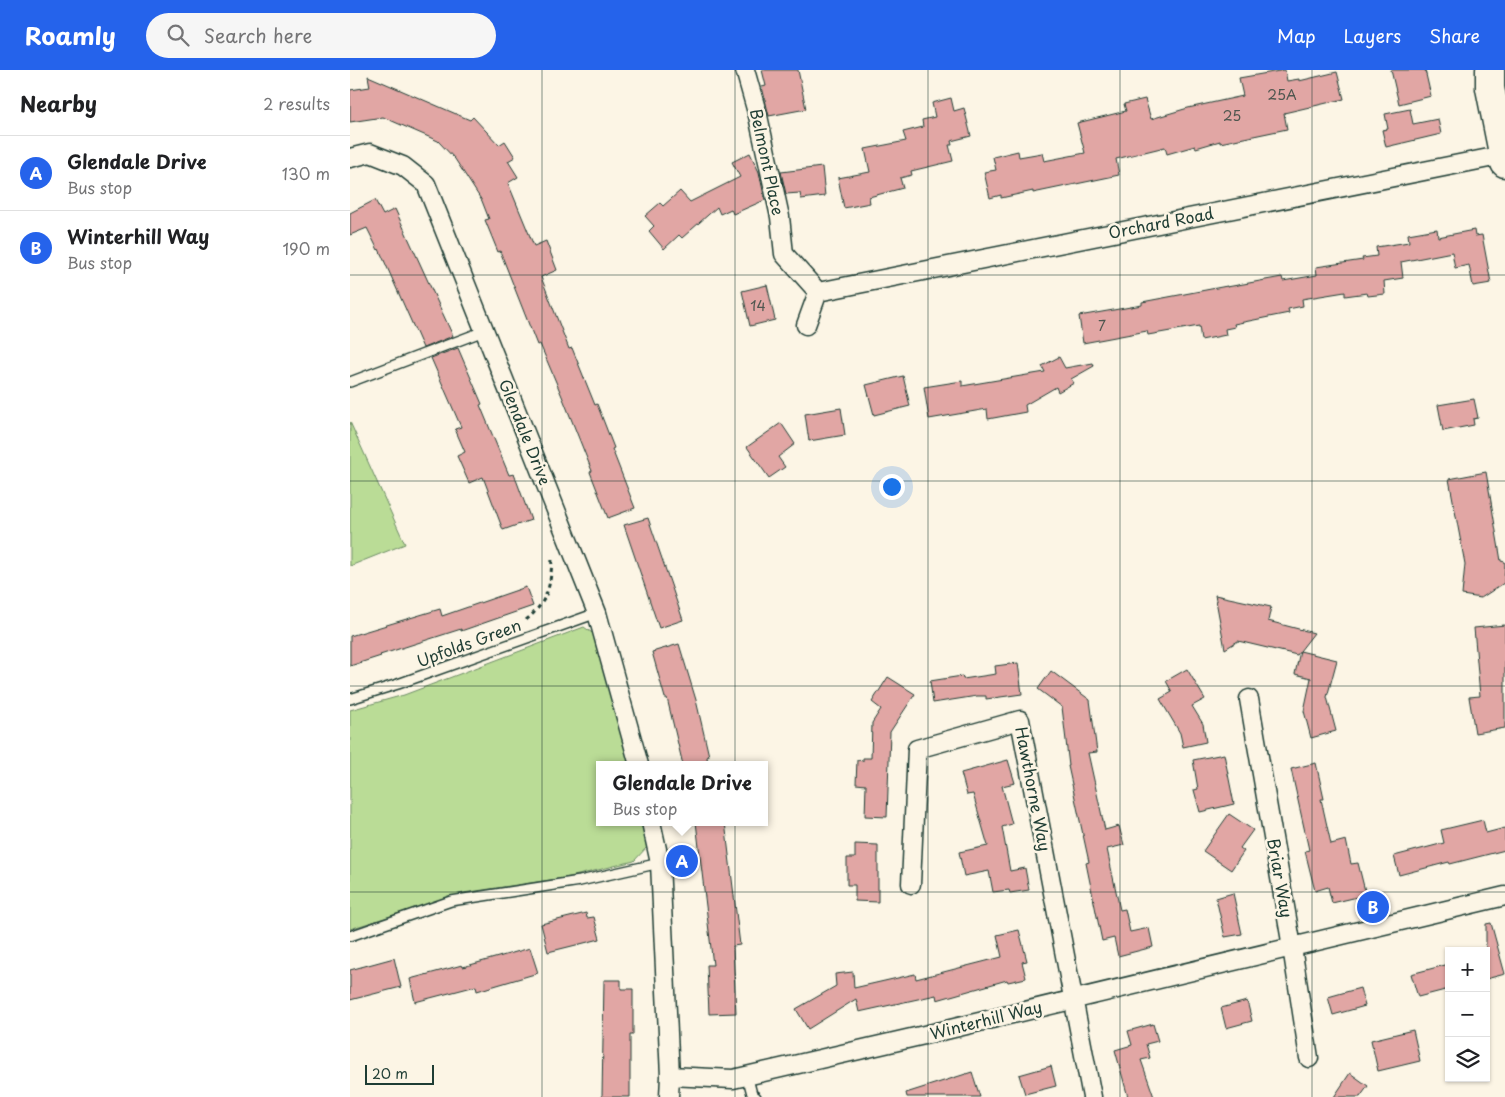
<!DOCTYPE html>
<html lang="en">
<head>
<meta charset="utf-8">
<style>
  body { margin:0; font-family:"Playpen Sans",sans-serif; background:#f6f6f6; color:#202124 }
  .controls { position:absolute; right:15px; bottom:15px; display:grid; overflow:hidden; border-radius:0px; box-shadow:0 1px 4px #0004 }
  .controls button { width:45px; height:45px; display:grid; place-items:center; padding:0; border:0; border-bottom:1px solid #e0e0e0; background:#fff; color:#202124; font:25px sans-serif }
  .scale { position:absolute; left:15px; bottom:12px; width:69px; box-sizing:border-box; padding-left:5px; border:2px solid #1f3d34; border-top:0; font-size:14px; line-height:18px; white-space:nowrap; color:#1f3d34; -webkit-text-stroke:4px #fcf5e5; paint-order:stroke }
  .you { position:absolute; left:541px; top:416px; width:18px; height:18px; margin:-12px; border:4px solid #fff; border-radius:50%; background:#1a73e8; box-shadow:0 0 0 8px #1a73e833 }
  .badge { display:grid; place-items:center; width:32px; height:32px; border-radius:50%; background:#2563eb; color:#fff; font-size:16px; font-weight:700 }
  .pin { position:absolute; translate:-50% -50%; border:2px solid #fff; box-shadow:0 1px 5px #0006 }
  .popup { position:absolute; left:246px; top:691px; width:172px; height:65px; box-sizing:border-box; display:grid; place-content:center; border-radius:0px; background:#fff; filter:drop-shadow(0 1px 4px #0005); font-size:16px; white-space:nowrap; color:#757577 }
  .popup b { font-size:19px; color:#202124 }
  .popup::after { content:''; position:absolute; left:50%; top:100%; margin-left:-10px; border:10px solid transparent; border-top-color:#fff }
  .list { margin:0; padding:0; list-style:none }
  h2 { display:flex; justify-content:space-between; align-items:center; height:65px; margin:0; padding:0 20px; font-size:21px }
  h2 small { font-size:16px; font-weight:400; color:#757577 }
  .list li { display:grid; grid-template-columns:32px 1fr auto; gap:15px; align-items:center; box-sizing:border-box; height:75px; padding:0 20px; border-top:1px solid #e0e0e0 }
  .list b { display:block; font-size:19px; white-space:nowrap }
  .list p { margin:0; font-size:16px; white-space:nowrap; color:#757577 }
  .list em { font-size:16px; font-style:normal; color:#757577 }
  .icon { flex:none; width:28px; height:28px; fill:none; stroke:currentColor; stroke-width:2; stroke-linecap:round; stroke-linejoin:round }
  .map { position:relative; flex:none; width:1155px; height:1027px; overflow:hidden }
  header { display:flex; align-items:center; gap:30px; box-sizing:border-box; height:70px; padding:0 25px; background:#2563eb; color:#fff }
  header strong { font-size:24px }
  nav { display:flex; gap:28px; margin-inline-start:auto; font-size:18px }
  .search { width:350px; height:45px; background:#f6f6f6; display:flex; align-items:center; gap:12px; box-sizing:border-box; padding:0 18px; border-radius:28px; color:#757577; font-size:19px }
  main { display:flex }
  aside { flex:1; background:#fff }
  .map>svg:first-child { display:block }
  .green { fill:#badc96; stroke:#6c8c65 }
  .building { fill:#e1a6a4; stroke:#1f3d34 }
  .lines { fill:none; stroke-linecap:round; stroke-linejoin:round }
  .lane-casing { stroke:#1f3d34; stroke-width:12 }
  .street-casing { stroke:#1f3d34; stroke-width:21 }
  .primary-casing { stroke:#1f3d34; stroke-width:31 }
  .path { stroke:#1f3d34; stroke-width:3; stroke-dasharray:4 4; stroke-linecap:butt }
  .lane { stroke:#fcf5e5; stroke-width:9 }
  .street { stroke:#fcf5e5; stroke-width:18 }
  .primary { stroke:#fcf5e5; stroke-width:28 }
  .grid { fill:none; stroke:#1f3d34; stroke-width:1; stroke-opacity:0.55 }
  .labels { text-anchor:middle; stroke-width:5; stroke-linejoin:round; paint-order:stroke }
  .number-label { font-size:14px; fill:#505750 }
  .street-label { font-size:16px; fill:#1f3d34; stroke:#fcf5e5 }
</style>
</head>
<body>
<header>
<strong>Roamly</strong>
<div class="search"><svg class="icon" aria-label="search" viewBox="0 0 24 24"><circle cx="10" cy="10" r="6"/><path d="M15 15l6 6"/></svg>Search here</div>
<nav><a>Map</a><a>Layers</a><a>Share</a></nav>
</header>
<main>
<aside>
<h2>Nearby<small>2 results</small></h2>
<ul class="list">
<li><span class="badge">A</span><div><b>Glendale Drive</b><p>Bus stop</p></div><em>130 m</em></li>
<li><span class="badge">B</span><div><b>Winterhill Way</b><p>Bus stop</p></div><em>190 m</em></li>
</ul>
</aside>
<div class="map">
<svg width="1155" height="1027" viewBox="0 0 1155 1027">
  <rect width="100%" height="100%" fill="#fcf5e5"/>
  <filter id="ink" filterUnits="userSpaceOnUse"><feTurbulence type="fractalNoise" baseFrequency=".02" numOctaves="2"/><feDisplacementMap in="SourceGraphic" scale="10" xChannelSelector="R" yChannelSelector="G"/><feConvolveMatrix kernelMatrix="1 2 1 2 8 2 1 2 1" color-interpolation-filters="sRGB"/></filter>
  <g filter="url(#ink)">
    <path class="green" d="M 0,352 L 55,474 L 0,496 Z
      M 234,557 L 249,568 L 282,695 L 250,695 L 250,752 L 292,752 L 297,777 L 284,791 L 220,807 L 113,823 L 0,859 L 0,640 L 54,625 Z"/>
    <path class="building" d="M 412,0 L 448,0 L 456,39 L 419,46 L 412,17 L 416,16 Z
      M 935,0 L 937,11 L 949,9 L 949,11 L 987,2 L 994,29 L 934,43 L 937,59 L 870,73 L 870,71 L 846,78 L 845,76 L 817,84 L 815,77 L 766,89 L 769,105 L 683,123 L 683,121 L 651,128 L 651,125 L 640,128 L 634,102 L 646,100 L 643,87 L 668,81 L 669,87 L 692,83 L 694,91 L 735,83 L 727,53 L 776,41 L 774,34 L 795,29 L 801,49 L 838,38 L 893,26 L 889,8 Z
      M 1041,0 L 1075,0 L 1081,26 L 1049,34 Z
      M 18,6 L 120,50 L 123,47 L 149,75 L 155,71 L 165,87 L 158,91 L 168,107 L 158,113 L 184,176 L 196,171 L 207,200 L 191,207 L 219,279 L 222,278 L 245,335 L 247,334 L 264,378 L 262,379 L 285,438 L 258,448 L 240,402 L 242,401 L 214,331 L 190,274 L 187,275 L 150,181 L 148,182 L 135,150 L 139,149 L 132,131 L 105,89 L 88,71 L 33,47 L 0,52 L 0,20 L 20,17 Z
      M 601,28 L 604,41 L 614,38 L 621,66 L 601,71 L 602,75 L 599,75 L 603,91 L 561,101 L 562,105 L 550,108 L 553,118 L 519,127 L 520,133 L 494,138 L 488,108 L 520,102 L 515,79 L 556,71 L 553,62 L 573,57 L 572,50 L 585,47 L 582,33 Z
      M 1060,39 L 1063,54 L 1088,49 L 1091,64 L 1036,77 L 1032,60 L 1038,59 L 1035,44 Z
      M 400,83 L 409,102 L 415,130 L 383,144 L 381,139 L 370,144 L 367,137 L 332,168 L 329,165 L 314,179 L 299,161 L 304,156 L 295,146 L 310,133 L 313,136 L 330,121 L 340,132 L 390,107 L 382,92 Z
      M 472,97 L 475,126 L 451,129 L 450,123 L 436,124 L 431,102 Z
      M 25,130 L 33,145 L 45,139 L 103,266 L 73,278 L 29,179 L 28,180 L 17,158 L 0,165 L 0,143 Z
      M 1087,159 L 1088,167 L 1124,160 L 1125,166 L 1132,165 L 1141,213 L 1123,216 L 1119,195 L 1105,198 L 1102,182 L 1051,192 L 1053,208 L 1034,211 L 1035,224 L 1018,226 L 1017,223 L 995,226 L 995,222 L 952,229 L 953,236 L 938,239 L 939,243 L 884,254 L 885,257 L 875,259 L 876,265 L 851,270 L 849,256 L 798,265 L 797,261 L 733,273 L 729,246 L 792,235 L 792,232 L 877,216 L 877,217 L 932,207 L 933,211 L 967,205 L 966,197 L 1013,190 L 1012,188 L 1027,186 L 1026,177 L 1059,172 L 1058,164 Z
      M 417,215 L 425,250 L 400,256 L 392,221 Z
      M 108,278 L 132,334 L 130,335 L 159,405 L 164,404 L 181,450 L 153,460 L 133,407 L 119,413 L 107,386 L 115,382 L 105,359 L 111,357 L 81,288 Z
      M 709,287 L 715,298 L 743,293 L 744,296 L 721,309 L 724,313 L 708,322 L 706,317 L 675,335 L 676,342 L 638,349 L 637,339 L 579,349 L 574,317 L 612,311 L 612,316 L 695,302 L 692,296 Z
      M 553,306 L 560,336 L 524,345 L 516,315 Z
      M 1124,329 L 1128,348 L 1123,349 L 1124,355 L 1093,361 L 1088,335 Z
      M 491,338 L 495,365 L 459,371 L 455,344 Z
      M 431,353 L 445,374 L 428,387 L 435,397 L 419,408 L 397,377 Z
      M 1136,402 L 1151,491 L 1155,492 L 1154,513 L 1131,528 L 1112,525 L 1115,494 L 1099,409 Z
      M 298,448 L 333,550 L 309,558 L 274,455 Z
      M 176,517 L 183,536 L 111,561 L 111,559 L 30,585 L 31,586 L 0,596 L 0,566 L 90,539 L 92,546 Z
      M 865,525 L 921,537 L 918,551 L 964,563 L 950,581 L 987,590 L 977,627 L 986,661 L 961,668 L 954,641 L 961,608 L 945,604 L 950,581 L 947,585 L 888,571 L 875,579 Z
      M 1155,555 L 1155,658 L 1125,663 L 1119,627 L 1130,626 L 1124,558 Z
      M 329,574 L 346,630 L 359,686 L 357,687 L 358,695 L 333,695 L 317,628 L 315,628 L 302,582 Z
      M 668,593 L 672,624 L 636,629 L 636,626 L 627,626 L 583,633 L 580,611 L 612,606 L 613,609 L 646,604 L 645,596 Z
      M 837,599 L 855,629 L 842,636 L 853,654 L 856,672 L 833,677 L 830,663 L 810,629 L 822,622 L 816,611 Z
      M 701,601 L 740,630 L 747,682 L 738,683 L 755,760 L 769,756 L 774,775 L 757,779 L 770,840 L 775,839 L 780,862 L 799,858 L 803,877 L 768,886 L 764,868 L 752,871 L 736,793 L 739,792 L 718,696 L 719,696 L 712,637 L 688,619 Z
      M 538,607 L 565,624 L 540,662 L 537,747 L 515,746 L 516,715 L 506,714 L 507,690 L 513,691 L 513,688 L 521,688 L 522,653 L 531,639 L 522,632 Z
      M 874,684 L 884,734 L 850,742 L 844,720 L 848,719 L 843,690 Z
      M 658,690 L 665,713 L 652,716 L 662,754 L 652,757 L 660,801 L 675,798 L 679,820 L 660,823 L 659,820 L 643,822 L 639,801 L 614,806 L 609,782 L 638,776 L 623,724 L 617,725 L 611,703 Z
      M 966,693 L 974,729 L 971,729 L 981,774 L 996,770 L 1001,794 L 1008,793 L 1016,825 L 982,833 L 978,817 L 965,821 L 955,781 L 959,780 L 941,699 Z
      M 879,744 L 903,760 L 890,778 L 894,781 L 881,800 L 853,781 Z
      M 1133,750 L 1136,763 L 1155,758 L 1155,780 L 1100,794 L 1099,792 L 1049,805 L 1044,786 L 1094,773 L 1091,760 Z
      M 346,752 L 375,752 L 390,875 L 383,876 L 386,943 L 359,944 L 357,895 L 363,895 Z
      M 505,774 L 528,775 L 528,832 L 505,831 L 505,815 L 497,815 L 497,788 L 505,788 Z
      M 883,823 L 892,864 L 875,867 L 866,828 Z
      M 236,843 L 237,848 L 244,847 L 250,869 L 198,882 L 191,854 Z
      M 1141,853 L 1155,904 L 1136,909 L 1136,854 Z
      M 669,860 L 677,891 L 672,892 L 676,908 L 658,912 L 657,910 L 587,930 L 586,925 L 509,942 L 506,929 L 458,959 L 446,939 L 486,916 L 485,904 L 503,902 L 504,918 L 565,904 L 566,909 L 652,887 L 647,865 Z
      M 180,878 L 188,903 L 127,921 L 126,916 L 65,932 L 60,909 L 112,895 L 113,897 Z
      M 44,888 L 51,917 L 0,930 L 0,900 Z
      M 1099,894 L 1099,919 L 1068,927 L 1061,904 Z
      M 254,910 L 271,910 L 271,919 L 283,919 L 283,965 L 280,965 L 280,1027 L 252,1027 Z
      M 1010,918 L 1015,936 L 983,945 L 978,927 Z
      M 897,931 L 902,951 L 876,958 L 871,938 Z
      M 803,954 L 808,971 L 796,974 L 800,988 L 791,990 L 804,1027 L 778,1027 L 765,980 L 782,975 L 778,961 Z
      M 1063,960 L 1070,991 L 1028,1001 L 1021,970 Z
      M 701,996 L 706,1016 L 675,1024 L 669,1005 Z
      M 622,1002 L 630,1027 L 557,1027 L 556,1023 Z
      M 1000,1003 L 1018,1016 L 1010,1027 L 984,1027 Z"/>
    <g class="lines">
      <g class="lane-casing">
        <path id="lane" d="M 0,312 L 134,261
          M 0,629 L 48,614 L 247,543
          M 0,866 L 101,831 L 230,811 L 310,793
          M 397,1005 L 402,1024 L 406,1027"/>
      </g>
      <g class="street-casing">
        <path id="street" d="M 395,0 L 408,46 L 430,147 L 434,184 L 468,222 L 456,255
          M 0,88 L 20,83 L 53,96 L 76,114 L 247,543 L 289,695
          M 468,222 L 1154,85
          M 899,629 L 942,877 L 959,988
          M 301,752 L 310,793 L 320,1006 L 319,1027
          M 561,814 L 567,679 L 670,650 L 742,1027
          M 320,1006 L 383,1009 L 596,960 L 1155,826"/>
      </g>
      <g class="primary-casing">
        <path id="primary" d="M 1140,0 L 1140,18 L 1155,93"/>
      </g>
      <path class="path" d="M 176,550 C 198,532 201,515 202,488"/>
      <use href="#lane" class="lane"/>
      <use href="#street" class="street"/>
      <use href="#primary" class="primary"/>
    </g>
  </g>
  <path class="grid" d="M 192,0 L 192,1027M 385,0 L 385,1027M 578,0 L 578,1027M 770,0 L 770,1027M 962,0 L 962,1027M 0,205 L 1155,205M 0,411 L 1155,411M 0,616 L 1155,616M 0,822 L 1155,822"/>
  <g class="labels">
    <g class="number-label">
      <text x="932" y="30">25A</text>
      <text x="882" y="51">25</text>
      <text x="408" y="241">14</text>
      <text x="752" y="261">7</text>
    </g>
    <g class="street-label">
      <text transform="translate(417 92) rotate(78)" y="6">Belmont Place</text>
      <text transform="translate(811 153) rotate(-11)" y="6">Orchard Road</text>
      <text transform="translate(175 362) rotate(68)" y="6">Glendale Drive</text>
      <text transform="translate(119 573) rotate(-20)" y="6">Upfolds Green</text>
      <text transform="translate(683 719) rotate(79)" y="6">Hawthorne Way</text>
      <text transform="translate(930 808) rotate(80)" y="6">Briar Way</text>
      <text transform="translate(636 950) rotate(-14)" y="6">Winterhill Way</text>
    </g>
  </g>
</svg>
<div class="controls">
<button>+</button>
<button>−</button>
<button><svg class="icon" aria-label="layers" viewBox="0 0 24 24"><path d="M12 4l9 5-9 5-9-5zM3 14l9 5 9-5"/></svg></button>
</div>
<div class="scale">20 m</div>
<div class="you"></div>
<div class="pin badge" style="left:332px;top:791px">A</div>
<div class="popup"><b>Glendale Drive</b>Bus stop</div>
<div class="pin badge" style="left:1023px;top:837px">B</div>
</div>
</main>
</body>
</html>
